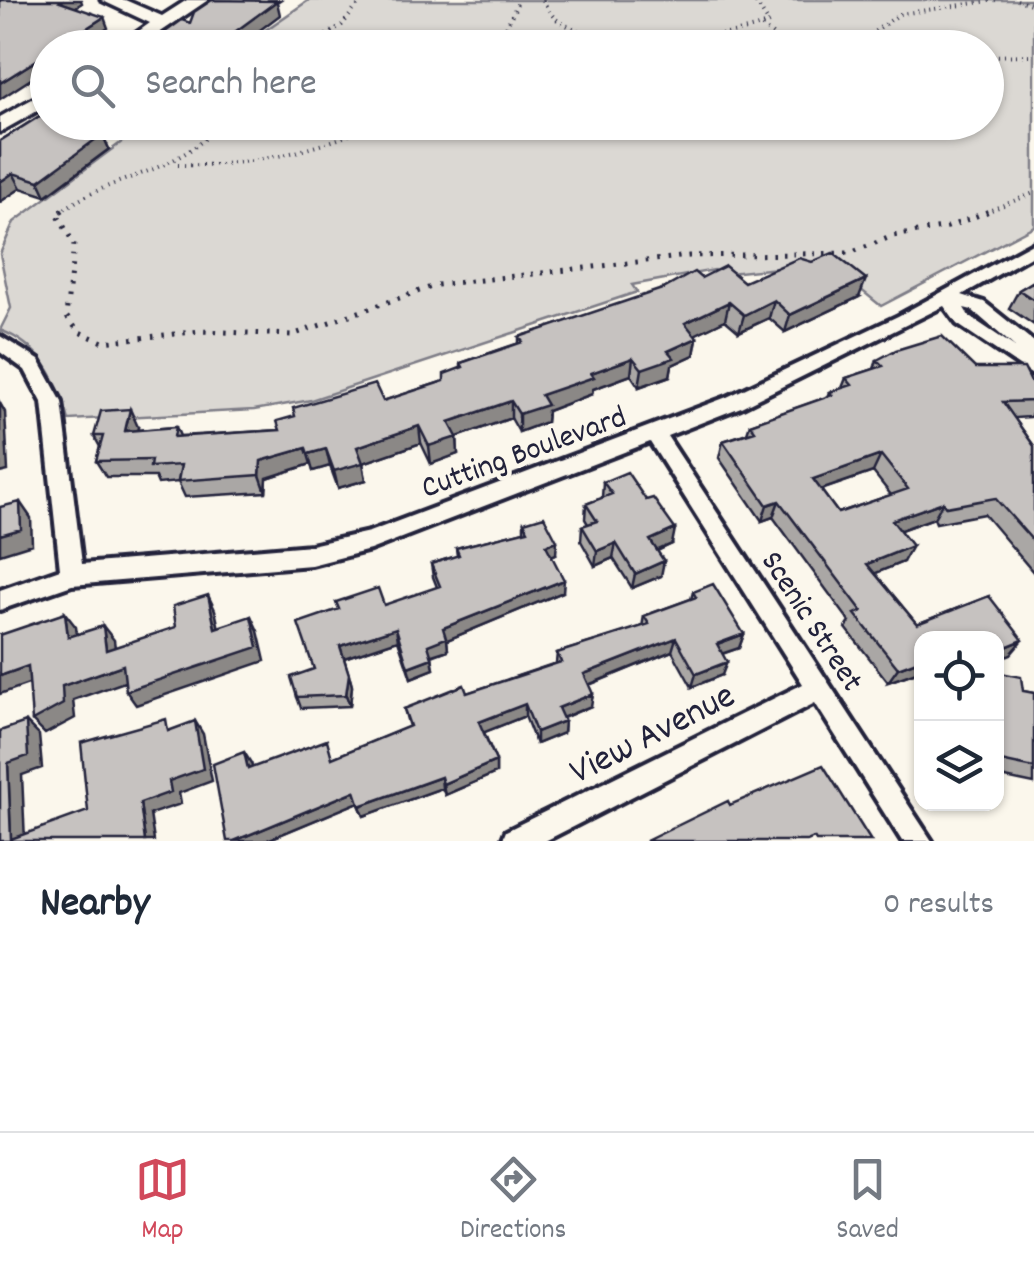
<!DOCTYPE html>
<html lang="en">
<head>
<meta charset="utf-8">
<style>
  body { margin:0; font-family:Dekko,sans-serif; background:#f2f2f3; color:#1f2937 }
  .controls { position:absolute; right:30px; bottom:30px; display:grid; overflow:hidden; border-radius:20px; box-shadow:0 2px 8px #0004 }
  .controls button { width:90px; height:90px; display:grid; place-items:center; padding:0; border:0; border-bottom:2px solid #e0e1e3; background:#fff; color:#1f2937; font:50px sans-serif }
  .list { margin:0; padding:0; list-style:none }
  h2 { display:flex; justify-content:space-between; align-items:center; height:130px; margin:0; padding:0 40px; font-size:42px }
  h2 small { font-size:32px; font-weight:400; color:#747a83 }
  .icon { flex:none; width:55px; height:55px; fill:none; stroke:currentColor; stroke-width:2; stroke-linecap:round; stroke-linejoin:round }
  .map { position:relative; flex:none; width:1034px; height:841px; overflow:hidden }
  .search { position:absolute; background:#fff; box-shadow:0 2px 8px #0004; left:30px; right:30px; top:30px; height:110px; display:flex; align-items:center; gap:25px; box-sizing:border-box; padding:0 35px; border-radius:55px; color:#747a83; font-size:38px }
  .sheet { height:290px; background:#fff }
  nav { display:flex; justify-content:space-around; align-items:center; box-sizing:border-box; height:140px; border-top:2px solid #e0e1e3; background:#fff; font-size:28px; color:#747a83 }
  nav a { display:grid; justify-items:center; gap:5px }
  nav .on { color:#d1495b }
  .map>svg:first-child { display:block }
  .green { fill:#dbd8d3; stroke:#7e7d87; stroke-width:2.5 }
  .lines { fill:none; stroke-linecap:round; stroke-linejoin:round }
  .street-casing { stroke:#22223b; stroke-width:8 }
  .secondary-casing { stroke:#22223b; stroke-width:7 }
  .path-far1 { stroke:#22223b; stroke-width:4; stroke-dasharray:1 5; stroke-linecap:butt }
  .path { stroke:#22223b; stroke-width:5; stroke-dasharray:2.5 8; stroke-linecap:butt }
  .street { fill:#fbf7ec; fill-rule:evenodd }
  .secondary { fill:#fbf7ec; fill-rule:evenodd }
  .wall { fill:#aaa7a5; stroke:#22223b; stroke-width:2.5; fill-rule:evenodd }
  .shaded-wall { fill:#8b8886; stroke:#22223b; stroke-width:2.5 }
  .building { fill:#c6c2c0; stroke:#22223b; stroke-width:2.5; fill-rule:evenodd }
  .labels { text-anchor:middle; stroke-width:9; stroke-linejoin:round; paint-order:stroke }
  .street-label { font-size:32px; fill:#22223b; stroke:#fbf7ec }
  .near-street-label { font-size:38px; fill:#22223b; stroke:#fbf7ec }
</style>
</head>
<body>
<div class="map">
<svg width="1034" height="841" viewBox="0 0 1034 841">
  <rect width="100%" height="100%" fill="#fbf7ec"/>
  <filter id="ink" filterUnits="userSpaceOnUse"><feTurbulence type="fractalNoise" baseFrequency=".01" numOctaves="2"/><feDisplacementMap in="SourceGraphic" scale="20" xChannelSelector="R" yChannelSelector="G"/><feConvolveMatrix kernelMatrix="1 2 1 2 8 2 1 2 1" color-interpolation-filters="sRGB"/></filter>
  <g filter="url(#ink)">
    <path class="green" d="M 309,0 L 1034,0 L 1034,226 L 881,306 L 828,263 L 719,274 L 714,270 L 632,285 L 637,292 L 311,400 L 254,410 L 69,420 C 57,378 41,346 0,330 L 11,308 L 0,254 L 14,222 L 142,127 L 134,123 L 986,122 L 986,48 L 241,47 Z"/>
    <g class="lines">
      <g class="street-casing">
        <path id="street" d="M 1034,242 L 1034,254 L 962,295 L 984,302 L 1034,342 L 1034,376 L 957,324 L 944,306 L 741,407 L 667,436 L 932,841 L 902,841 L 815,703 L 545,841 L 502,841 L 506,831 L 803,684 L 650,442 L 370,550 L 311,565 L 72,585 L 0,610 L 0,590 L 60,569 L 42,402 L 25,370 L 0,352 L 0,336 L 39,360 L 62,402 L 82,564 L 311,545 L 369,532 L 727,397 L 898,316 ZM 964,308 L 972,310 L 1015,347 L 969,316 Z"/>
      </g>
      <g class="secondary-casing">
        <path id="secondary" d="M 101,0 L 125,0 L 162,16 L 187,0 L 208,0 L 137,48 L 115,48 L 150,23 Z
          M 48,90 L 48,105 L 0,132 L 0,117 Z"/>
      </g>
      <path class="path-far1" d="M 543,0 C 547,7 550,14 556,19 C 595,49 725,42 769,23 L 754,0
        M 1017,0 L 1034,5
        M 762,27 L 778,39 L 805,48
        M 306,48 L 342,25 L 362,0
        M 496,48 L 519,0
        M 502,48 L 520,40 L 579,31
        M 850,48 L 900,14 L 996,0
        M 986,56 L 1034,55
        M 178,165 C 252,167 314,151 381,122
        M 60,212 C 117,171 171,179 222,122
        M 986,212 L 1034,193"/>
      <path class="path" d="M 63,210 L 57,214 L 74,244 L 66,316 L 79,332 L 103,342 L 201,331 L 292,335 L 437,285 L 689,256 L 850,253 L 893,236 L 948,227 L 992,210"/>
      <use href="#street" class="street"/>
      <use href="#secondary" class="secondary"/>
    </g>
    <path class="wall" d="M 42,108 L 115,126 L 117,132 L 105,140 L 109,149 L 46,196 L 21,188 L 0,202 L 0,141 L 44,113 Z
      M 701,278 L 859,297 L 785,332 L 769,318 L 739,332 L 725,320 L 695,334 L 697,338 L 694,355 L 672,365 L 670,376 L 639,387 L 631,375 L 593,389 L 592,394 L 547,411 L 546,422 L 519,432 L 511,418 L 457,437 L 458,454 L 431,464 L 421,443 L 363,463 L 366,480 L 338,488 L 330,466 L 313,471 L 311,464 L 267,478 L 266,492 L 185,497 L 178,482 L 158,484 L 155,477 L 106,477 L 96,461 L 100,447 L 94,436 L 138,427 L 137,430 L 176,427 L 180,436 L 280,430 L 383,401 L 444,381 L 461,368 L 461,363 L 519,343 L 519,337 Z
      M 1034,281 L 1034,325 L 1009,308 L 1019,290 Z
      M 877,360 L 975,368 L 1034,388 L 1034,411 L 1030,417 L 1014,418 L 1034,446 L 1034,573 L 984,514 L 936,523 L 934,518 L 900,530 L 903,562 L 875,573 L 917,624 L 989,596 L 1011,654 L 996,638 L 922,638 L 922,670 L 888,682 L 846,628 L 850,622 L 773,517 L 762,521 L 719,458 L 723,441 L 747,433 L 750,424 L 828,397 L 830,392 L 842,388 L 846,378 L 874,369 ZM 873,472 L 891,495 L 838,513 L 821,490 Z
      M 603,482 L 672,544 L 657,551 L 661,576 L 632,588 L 613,558 L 595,566 L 581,541 L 582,526 L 588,524 L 585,519 L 586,504 L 602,498 Z
      M 524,522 L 556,554 L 552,556 L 563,592 L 447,640 L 448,650 L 432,656 L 434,669 L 411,678 L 398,640 L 344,658 L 352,686 L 350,706 L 301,708 L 297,697 L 314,669 L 437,587 L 433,577 L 431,564 L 457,556 L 456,548 L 524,531 Z
      M 693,592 L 744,634 L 739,648 L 722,654 L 722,675 L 692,687 L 672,651 L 589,685 L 591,706 L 563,718 L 564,721 L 563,733 L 536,744 L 525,716 L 484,732 L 496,761 L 496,773 L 445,795 L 442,788 L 364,816 L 358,802 L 265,841 L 251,763 L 252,768 L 333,758 L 409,727 L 404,709 L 467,693 L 556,663 L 557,653 L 642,627 L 644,616 L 691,599 Z
      M 996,672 L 1023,691 L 1034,693 L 1034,784 L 996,776 Z"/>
    <path class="shaded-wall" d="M 64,0 L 81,0 L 82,3 L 65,14 L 60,2 Z
      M 268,0 L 280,0 L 277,2 L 280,15 L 236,48 L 213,48 Z
      M 104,17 L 108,28 L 79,48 L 56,48 Z
      M 48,53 L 48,68 L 0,99 L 0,83 Z
      M 103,122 L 120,122 L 115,126 L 117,132 L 105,140 L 109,149 L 46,196 L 39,181 L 92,130 Z
      M 13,173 L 21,188 L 0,202 L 0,182 Z
      M 866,279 L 859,297 L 785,332 L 790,315 Z
      M 774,300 L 769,318 L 739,332 L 744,315 Z
      M 729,302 L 725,320 L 682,341 L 685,323 Z
      M 697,338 L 694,355 L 672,365 L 670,376 L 639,387 L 642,369 L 668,351 Z
      M 633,358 L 631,375 L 593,389 L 592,394 L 547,411 L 546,422 L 519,432 L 519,414 L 541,395 L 591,373 Z
      M 511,401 L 511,418 L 457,437 L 458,454 L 431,464 L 429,446 L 449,422 Z
      M 0,403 L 5,412 L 8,471 L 0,473 Z
      M 130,409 L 138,427 L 133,448 L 125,431 Z
      M 419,426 L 421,443 L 363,463 L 366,480 L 338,488 L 334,471 L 357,447 Z
      M 306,448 L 311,464 L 267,478 L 266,492 L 260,475 L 261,461 Z
      M 326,449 L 330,466 L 313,471 L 308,454 Z
      M 881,455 L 873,472 L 806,495 L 813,479 Z
      M 779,501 L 773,517 L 762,521 L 767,505 Z
      M 20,502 L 31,518 L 32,544 L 0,554 L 0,535 Z
      M 943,502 L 934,518 L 884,536 L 892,520 Z
      M 675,529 L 672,544 L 647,555 L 650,540 Z
      M 557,541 L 556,554 L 546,558 L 546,545 Z
      M 616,543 L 613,558 L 595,566 L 597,551 Z
      M 912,546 L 903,562 L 859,580 L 867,564 Z
      M 664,561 L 661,576 L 632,588 L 635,574 Z
      M 564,580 L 563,592 L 447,640 L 448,650 L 429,656 L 428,645 L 443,628 Z
      M 208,595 L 215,610 L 222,643 L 215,628 Z
      M 65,613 L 76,627 L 79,651 L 68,637 Z
      M 251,616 L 258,631 L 265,661 L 136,705 L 126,691 Z
      M 103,626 L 114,640 L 117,664 L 106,650 Z
      M 396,628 L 398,640 L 344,658 L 340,646 Z
      M 744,634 L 739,648 L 712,657 L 717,644 Z
      M 676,638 L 672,651 L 583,687 L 584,674 Z
      M 1023,640 L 1011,654 L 996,660 L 996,651 Z
      M 432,658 L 434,669 L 411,678 L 408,667 Z
      M 922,659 L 922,670 L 888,682 L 898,668 Z
      M 727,662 L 722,675 L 692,687 L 696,674 Z
      M 123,665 L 133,679 L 73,700 L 75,718 L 45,734 L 32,721 L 62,686 Z
      M 28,666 L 40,680 L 0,694 L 0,676 Z
      M 349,674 L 352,686 L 350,706 L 346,695 Z
      M 593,694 L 591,706 L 557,720 L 558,708 Z
      M 525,704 L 525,716 L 480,734 L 479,722 Z
      M 195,721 L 203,734 L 212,781 L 179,793 L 181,804 L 150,814 L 154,841 L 145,841 L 140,803 L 169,781 Z
      M 564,721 L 563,733 L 536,744 L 536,732 Z
      M 26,722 L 39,735 L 42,768 L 22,775 L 25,841 L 11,839 L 8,763 Z
      M 244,752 L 251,763 L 255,780 L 248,769 Z
      M 496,761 L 496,773 L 445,795 L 443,784 Z
      M 441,777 L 442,788 L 364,816 L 360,806 Z
      M 355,791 L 359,802 L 265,841 L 234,841 Z"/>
    <path class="building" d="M 0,0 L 64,0 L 60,2 L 104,17 L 56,48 L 48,48 L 48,53 L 0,83 Z
      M 212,0 L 277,1 L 213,48 L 143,48 L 182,20 L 190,23 L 194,12 Z
      M 48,111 L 48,122 L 103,122 L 92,130 L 103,134 L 39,181 L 13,173 L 0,182 L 0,141 Z
      M 833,253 L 866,279 L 790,315 L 774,300 L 744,315 L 729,302 L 685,323 L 697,338 L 668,351 L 674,358 L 642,369 L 633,358 L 591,373 L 594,377 L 541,395 L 547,405 L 519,414 L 511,401 L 449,422 L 457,437 L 429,446 L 419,426 L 357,447 L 363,463 L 334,471 L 326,449 L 308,454 L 306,448 L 261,461 L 260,475 L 178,481 L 181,465 L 150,467 L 151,460 L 96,461 L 103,436 L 94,436 L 101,411 L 130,409 L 125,431 L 176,427 L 174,437 L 280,430 L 277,421 L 295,416 L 293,408 L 375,384 L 383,401 L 444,381 L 444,374 L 463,367 L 461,363 L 523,342 L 519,337 L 665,288 L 694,272 L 701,278 L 725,266 L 744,282 L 799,258 L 812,262 Z
      M 1034,281 L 1034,300 L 1019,290 Z
      M 942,336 L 975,368 L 1024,368 L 1034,388 L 1034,401 L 1003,402 L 1034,446 L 1034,542 L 995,498 L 946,507 L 943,502 L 892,520 L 912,546 L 867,564 L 917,624 L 989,596 L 1023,640 L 996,651 L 996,638 L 922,638 L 922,659 L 898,668 L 855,614 L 862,611 L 779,501 L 767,505 L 723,441 L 755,431 L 750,424 L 832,395 L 830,392 L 852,385 L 846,378 L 883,366 L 877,360 L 896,350 ZM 881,455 L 908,489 L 838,513 L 813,479 Z
      M 627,472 L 646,500 L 653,498 L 675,529 L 650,540 L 664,561 L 635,574 L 616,543 L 597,551 L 582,526 L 597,521 L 586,504 L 612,494 L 603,482 Z
      M 20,502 L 21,529 L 0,535 L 0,507 Z
      M 544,516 L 557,541 L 546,545 L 564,580 L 443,628 L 446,638 L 428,645 L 432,658 L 408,667 L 396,628 L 340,646 L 349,674 L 346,695 L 297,697 L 291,677 L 314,669 L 298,623 L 339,609 L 336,602 L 378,588 L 384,605 L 440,586 L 431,564 L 459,555 L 456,548 L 528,530 L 524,522 Z
      M 713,584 L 744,634 L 717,644 L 727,662 L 696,674 L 676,638 L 584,674 L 593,694 L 558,708 L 564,721 L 536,732 L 525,704 L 479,722 L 496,761 L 443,784 L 441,777 L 360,806 L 355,791 L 234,841 L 227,841 L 213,764 L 244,752 L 248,769 L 327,740 L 332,758 L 410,726 L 404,709 L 464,685 L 467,693 L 561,662 L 557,653 L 649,624 L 644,616 L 696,597 L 693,592 Z
      M 208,595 L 215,628 L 251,616 L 258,647 L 126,691 L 123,665 L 62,686 L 63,704 L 32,721 L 28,666 L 0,676 L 0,635 L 65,613 L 68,637 L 103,626 L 106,650 L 176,627 L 173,606 Z
      M 996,672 L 1021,677 L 1023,691 L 1034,693 L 1034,768 L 996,760 Z
      M 166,719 L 168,731 L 195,721 L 203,769 L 169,781 L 171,792 L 140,803 L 145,841 L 0,841 L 0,731 L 26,722 L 28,756 L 8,763 L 11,839 L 88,811 L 81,743 Z
      M 823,765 L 871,841 L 816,841 L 814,838 L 807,841 L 646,841 L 728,801 L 730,805 Z"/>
  </g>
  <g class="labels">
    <g class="street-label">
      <text transform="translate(523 450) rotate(-20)" y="11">Cutting Boulevard</text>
      <text transform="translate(814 620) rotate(57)" y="11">Scenic Street</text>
    </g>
    <g class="near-street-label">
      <text transform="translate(651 731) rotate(-27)" y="13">View Avenue</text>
    </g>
  </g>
</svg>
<div class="controls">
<button><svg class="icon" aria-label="locate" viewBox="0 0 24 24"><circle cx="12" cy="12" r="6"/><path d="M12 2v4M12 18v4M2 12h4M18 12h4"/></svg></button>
<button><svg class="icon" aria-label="layers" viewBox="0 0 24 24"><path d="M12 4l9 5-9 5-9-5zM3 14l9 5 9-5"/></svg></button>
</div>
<div class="search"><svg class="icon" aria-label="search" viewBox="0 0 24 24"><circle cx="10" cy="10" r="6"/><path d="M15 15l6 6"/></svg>Search here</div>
</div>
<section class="sheet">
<h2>Nearby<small>0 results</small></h2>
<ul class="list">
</ul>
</section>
<nav>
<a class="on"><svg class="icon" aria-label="map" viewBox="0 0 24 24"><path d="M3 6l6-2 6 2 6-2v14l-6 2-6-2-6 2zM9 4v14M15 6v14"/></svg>Map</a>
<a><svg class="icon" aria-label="directions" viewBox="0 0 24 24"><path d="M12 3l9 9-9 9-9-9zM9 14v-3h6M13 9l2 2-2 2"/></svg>Directions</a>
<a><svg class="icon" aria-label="saved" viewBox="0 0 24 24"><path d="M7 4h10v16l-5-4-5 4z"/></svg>Saved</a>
</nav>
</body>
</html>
